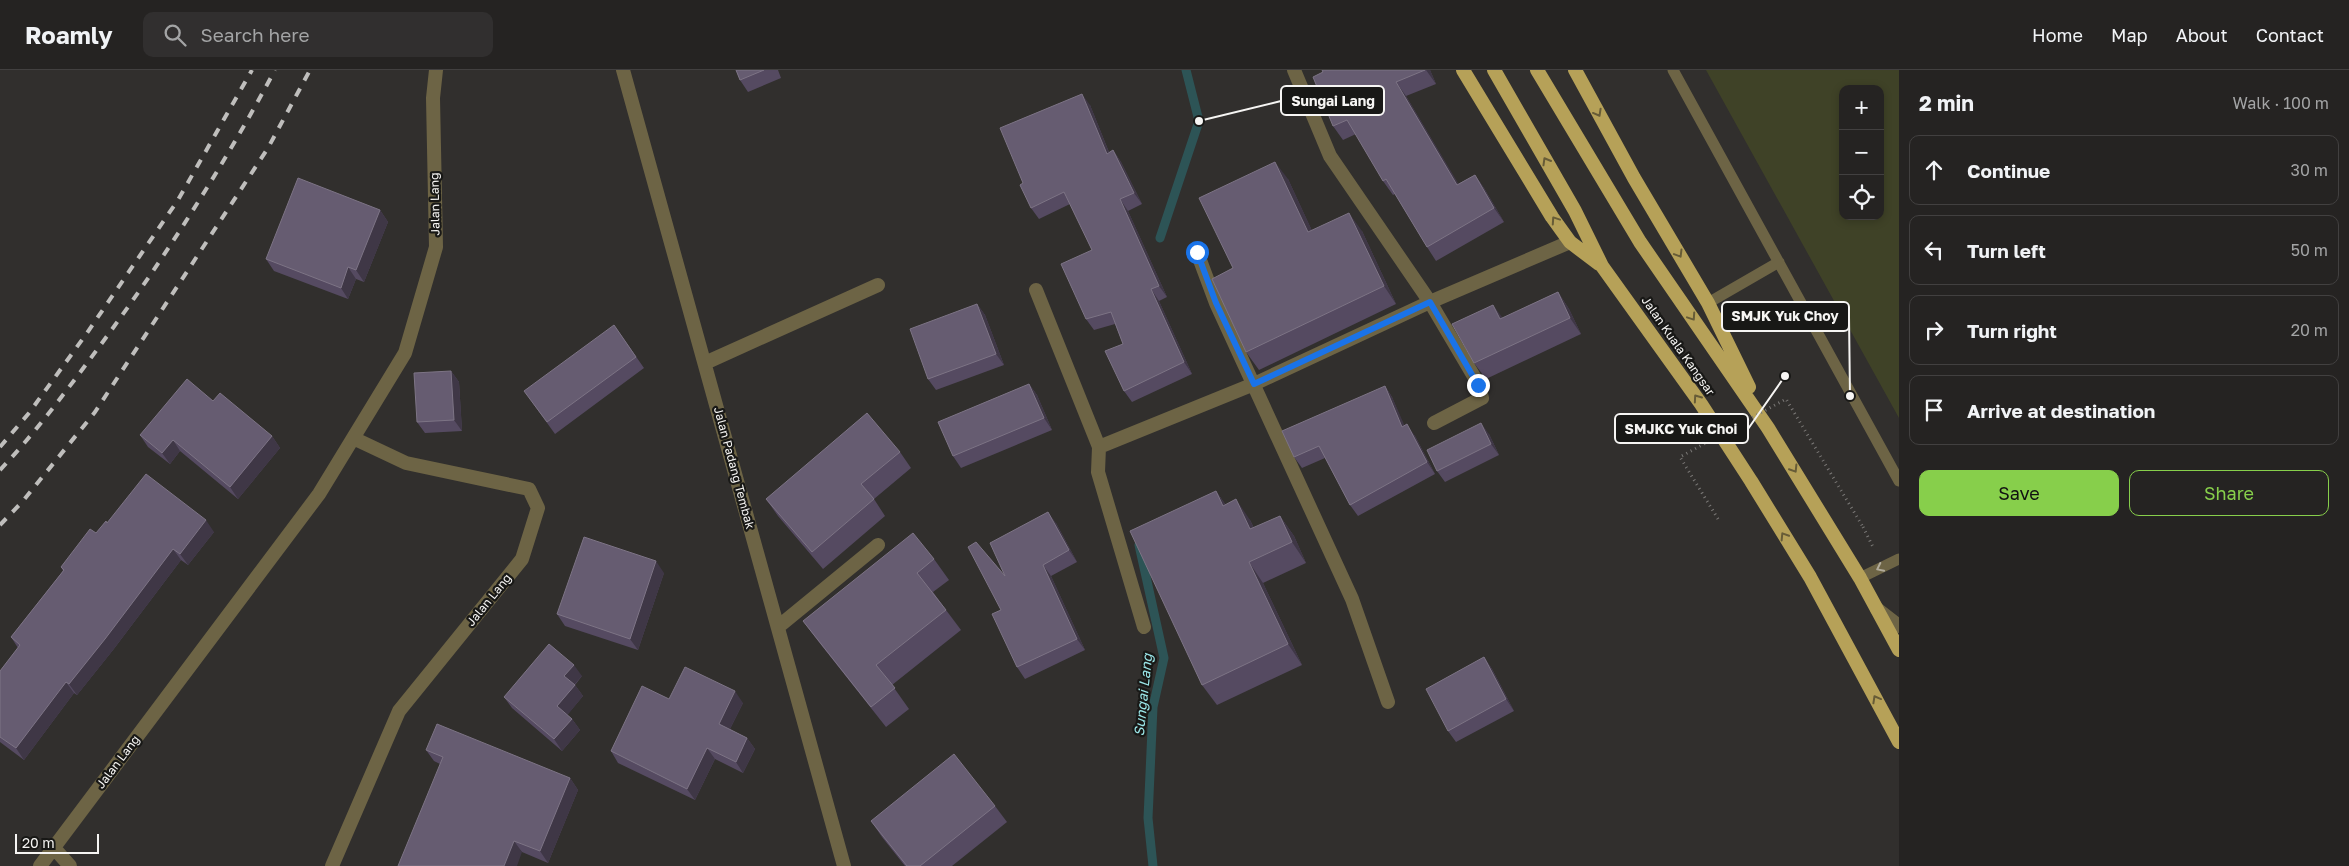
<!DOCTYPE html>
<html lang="en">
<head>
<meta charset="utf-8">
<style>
  body { margin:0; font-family:"Golos Text",sans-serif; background:#312f2f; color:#f1f3f6 }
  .controls { position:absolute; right:15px; top:15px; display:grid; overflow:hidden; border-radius:10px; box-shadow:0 2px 8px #0003 }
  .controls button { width:45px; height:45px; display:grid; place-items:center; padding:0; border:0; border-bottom:1px solid #424040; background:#252322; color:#f1f3f6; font:25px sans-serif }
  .scale { position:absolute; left:15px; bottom:12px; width:84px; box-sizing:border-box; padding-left:5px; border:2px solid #f6f5f3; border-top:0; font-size:14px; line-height:18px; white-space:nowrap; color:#f6f5f3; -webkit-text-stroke:4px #181816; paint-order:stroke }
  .stop { position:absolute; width:15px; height:15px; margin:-11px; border:4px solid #1a73e8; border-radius:50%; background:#fff }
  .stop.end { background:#1a73e8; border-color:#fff; box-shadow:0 1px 5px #0008 }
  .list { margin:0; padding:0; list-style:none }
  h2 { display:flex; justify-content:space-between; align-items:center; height:65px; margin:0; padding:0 20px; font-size:21px }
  h2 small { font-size:16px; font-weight:400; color:#a3a4a5 }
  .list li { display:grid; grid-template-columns:32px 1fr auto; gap:15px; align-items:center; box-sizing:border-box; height:70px; margin:0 10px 10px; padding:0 10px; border:1px solid #424040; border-radius:10px }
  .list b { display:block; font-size:19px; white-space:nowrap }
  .list em { font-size:16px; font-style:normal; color:#a3a4a5 }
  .actions { display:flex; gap:10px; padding:15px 20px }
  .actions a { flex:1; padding:11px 0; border:1px solid #87cf4b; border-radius:10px; text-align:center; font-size:18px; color:#87cf4b }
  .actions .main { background:#87cf4b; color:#111 }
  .icon { flex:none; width:28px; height:28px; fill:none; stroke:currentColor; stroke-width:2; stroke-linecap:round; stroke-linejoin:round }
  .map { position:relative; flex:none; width:1899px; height:796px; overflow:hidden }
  header { display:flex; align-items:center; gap:30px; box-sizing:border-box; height:70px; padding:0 25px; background:#252322; border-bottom:1px solid #424040 }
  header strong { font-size:24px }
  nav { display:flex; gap:28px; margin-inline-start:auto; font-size:18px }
  .search { width:350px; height:45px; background:#312f2f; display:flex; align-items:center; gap:12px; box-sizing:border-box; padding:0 18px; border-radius:10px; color:#a3a4a5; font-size:19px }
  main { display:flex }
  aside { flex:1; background:#252322 }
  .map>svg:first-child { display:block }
  .green { fill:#3f4227; fill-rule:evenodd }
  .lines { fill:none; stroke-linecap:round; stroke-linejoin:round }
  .stream { stroke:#2d5456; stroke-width:9 }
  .path { stroke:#7b7977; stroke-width:3; stroke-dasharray:1 4; stroke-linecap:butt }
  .service { stroke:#6d6445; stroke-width:11 }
  .minor { stroke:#6d6445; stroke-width:14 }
  .trunk { stroke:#b6a158; stroke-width:14 }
  .rail { stroke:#bfbebc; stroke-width:4; stroke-dasharray:9 9; stroke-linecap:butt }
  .path-bridge { stroke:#7b7977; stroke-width:3; stroke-dasharray:1 4; stroke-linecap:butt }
  .wall { fill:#554a61 }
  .shaded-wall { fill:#3f3746 }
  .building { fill:#665c71; stroke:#7d7485 }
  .oneway { stroke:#675c37 }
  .oneway2 { stroke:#b2ac9c }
  .route { stroke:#1a73e8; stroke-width:6 }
  .labels { text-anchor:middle; stroke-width:4.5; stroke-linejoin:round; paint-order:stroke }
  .street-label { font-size:12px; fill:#f6f5f3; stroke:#181816 }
  .water-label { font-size:14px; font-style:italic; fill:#9be6e8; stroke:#181816 }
  .leader { fill:none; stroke:#f6f5f3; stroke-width:2 }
  .callout-dot { fill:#f6f5f3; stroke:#181816; stroke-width:2 }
  .callout { fill:#181816; stroke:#f6f5f3; stroke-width:2 }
  .callout-label { font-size:14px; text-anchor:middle; font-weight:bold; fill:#f6f5f3 }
</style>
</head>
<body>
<header>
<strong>Roamly</strong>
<div class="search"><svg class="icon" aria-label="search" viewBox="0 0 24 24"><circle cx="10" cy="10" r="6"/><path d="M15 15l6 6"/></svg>Search here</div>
<nav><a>Home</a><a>Map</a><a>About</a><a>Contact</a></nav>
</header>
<main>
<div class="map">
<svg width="1899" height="796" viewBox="0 0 1899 796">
  <rect width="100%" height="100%" fill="#312f2d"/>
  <path class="green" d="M 1706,0 L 1899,0 L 1899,348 ZM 1843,19 L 1880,19 L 1880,146 L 1843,146 Z"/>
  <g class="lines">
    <path class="stream" d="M 1160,168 L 1199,51 L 1186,0
      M 1139,475 L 1164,588 L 1153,637 L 1148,748 L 1153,796"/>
    <path class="path" d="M 1863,457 L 1874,479"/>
    <path class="service" d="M 1673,0 L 1899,411
      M 1708,233 L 1779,192
      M 1860,508 L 1899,489"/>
    <path class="minor" d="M 623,0 L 844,796
      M 1294,0 L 1330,86 L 1430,232 L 1479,315 L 1482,328 L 1434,353
      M 1197,182 L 1216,233 L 1352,529 L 1388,632
      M 1036,220 L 1099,377
      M 705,293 L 878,215
      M 1877,539 L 1899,556
      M 778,557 L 878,475
      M 1144,557 L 1098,402 L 1099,377 L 1254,314 L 1430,232 L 1570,172
      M 54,778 L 70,796
      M 40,796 L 319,424 L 405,283 L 436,177 L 433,28 L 436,0
      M 332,796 L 399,641 L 522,489 L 538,438 L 529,419 L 406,393 L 353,368"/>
    <path class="trunk" d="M 1463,0 L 1552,147 L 1570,172 L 1599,194
      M 1494,0 L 1575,141 L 1602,196 L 1701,334 L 1751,411 L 1810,507 L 1899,672
      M 1537,0 L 1640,172 L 1768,358 L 1860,508 L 1899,580
      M 1575,0 L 1634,108 L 1708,233 L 1749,317"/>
    <path class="rail" d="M 0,377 L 29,343 L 87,263 L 178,130 L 252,0
      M 0,400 C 37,361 70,316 102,273 C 166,186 224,95 275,0
      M 0,455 L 23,431 L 95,342 L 268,78 L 310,0"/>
    <path class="path-bridge" d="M 1718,449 L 1680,387 L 1786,329 L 1863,457"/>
  </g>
  <path class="wall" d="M 736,0 L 778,0 L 781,8 L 748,22 L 740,10 Z
    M 1322,0 L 1430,0 L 1436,14 L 1406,26 L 1458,114 L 1475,105 L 1484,118 L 1504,152 L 1436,191 L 1427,177 L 1395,124 L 1393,125 L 1383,111 L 1356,64 L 1343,70 L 1333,56 Z
    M 1090,35 L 1109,82 L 1113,80 L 1121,92 L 1142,134 L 1128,141 L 1167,227 L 1159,231 L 1192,304 L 1132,332 L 1124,321 L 1123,274 L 1115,254 L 1094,260 L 1086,249 L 1092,180 L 1070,134 L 1039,149 L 1031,138 L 1023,113 Z
    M 1288,109 L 1312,161 L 1362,161 L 1396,234 L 1259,300 L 1246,282 L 1233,198 Z
    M 380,140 L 388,152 L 364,212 L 356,209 L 348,229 L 274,201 L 266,189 Z
    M 1558,222 L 1569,239 L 1581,264 L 1486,309 L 1474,293 L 1503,248 Z
    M 977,234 L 985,245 L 1004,295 L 936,320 L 928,309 Z
    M 614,255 L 644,298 L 555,364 L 532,332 Z
    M 451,301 L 459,312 L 462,361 L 425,363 L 417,352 Z
    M 1029,314 L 1037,325 L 1052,360 L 961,398 L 953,386 Z
    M 1385,316 L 1392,327 L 1404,356 L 1415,366 L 1435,404 L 1358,446 L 1350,435 L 1325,388 L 1302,398 L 1294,387 Z
    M 213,331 L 272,366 L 280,378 L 238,429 L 180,381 L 170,394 L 148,377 L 140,365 Z
    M 1489,364 L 1499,385 L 1445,412 L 1437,401 Z
    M 900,382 L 911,398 L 874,429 L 885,446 L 823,499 L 778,446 L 766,429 Z
    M 1216,421 L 1225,434 L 1250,450 L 1254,458 L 1280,446 L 1294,466 L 1306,493 L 1263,513 L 1302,595 L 1217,635 L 1202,615 Z
    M 107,453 L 214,462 L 188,495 L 181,490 L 113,580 L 77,625 L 74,623 L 24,690 L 0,672 L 0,601 L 18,578 L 11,567 L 63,501 L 61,497 Z
    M 1056,453 L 1077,492 L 1051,506 L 1085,580 L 1025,609 L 1017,597 L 1001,540 Z
    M 934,489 L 949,510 L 933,522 L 946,540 L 961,560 L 892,615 L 909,639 L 886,657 L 818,571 L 803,551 Z
    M 664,503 L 638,580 L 565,556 L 557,544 Z
    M 1484,587 L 1492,599 L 1514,641 L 1456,672 L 1448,661 Z
    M 582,606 L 575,615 L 583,626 L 567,645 L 572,649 L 580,660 L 562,681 L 512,638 L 504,627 Z
    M 669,629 L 743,633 L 730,659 L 747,668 L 755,679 L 743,703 L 715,689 L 695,730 L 618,693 L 611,681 Z
    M 426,680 L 570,708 L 578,720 L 548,793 L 522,782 L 440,694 L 434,691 Z
    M 995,736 L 1007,752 L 952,796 L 905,796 L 882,767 L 871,751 Z"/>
  <path class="shaded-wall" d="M 1426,0 L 1430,0 L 1436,14 Z
    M 1396,12 L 1406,26 L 1467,128 L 1457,115 Z
    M 1082,24 L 1090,35 L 1114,95 L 1107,84 Z
    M 1113,80 L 1121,92 L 1142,134 L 1134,123 Z
    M 1275,92 L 1288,109 L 1321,180 L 1308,162 Z
    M 1475,105 L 1484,118 L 1504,152 L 1494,138 Z
    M 1120,129 L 1128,141 L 1167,227 L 1159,216 Z
    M 380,140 L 388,152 L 364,212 L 356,200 Z
    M 1349,143 L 1362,161 L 1396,234 L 1384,216 Z
    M 348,197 L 356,209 L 348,229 L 341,218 Z
    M 1151,219 L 1159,231 L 1192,304 L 1184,292 Z
    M 1558,222 L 1569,239 L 1581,264 L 1570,248 Z
    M 977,234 L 985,245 L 1004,295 L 996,284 Z
    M 1493,235 L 1505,251 L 1500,249 Z
    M 451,301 L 459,312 L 462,361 L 454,350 Z
    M 1029,314 L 1037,325 L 1052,360 L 1044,348 Z
    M 1385,316 L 1392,327 L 1410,368 L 1402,357 Z
    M 1481,353 L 1489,364 L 1499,385 L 1491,374 Z
    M 1407,354 L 1415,366 L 1435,404 L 1427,392 Z
    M 272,366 L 280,378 L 238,429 L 230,417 Z
    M 173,370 L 180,381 L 170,394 L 162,383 Z
    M 1216,421 L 1230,441 L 1223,436 Z
    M 1236,429 L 1250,450 L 1264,480 L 1250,459 Z
    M 1048,442 L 1056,453 L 1077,492 L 1069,480 Z
    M 1280,446 L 1294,466 L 1306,493 L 1292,472 Z
    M 206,450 L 214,462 L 188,495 L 180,484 Z
    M 173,479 L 181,490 L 113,580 L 77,625 L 69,614 Z
    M 656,491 L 664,503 L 638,580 L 630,569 Z
    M 1249,492 L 1263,513 L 1302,595 L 1288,574 Z
    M 1043,495 L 1051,506 L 1085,580 L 1077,569 Z
    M 1484,587 L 1492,599 L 1514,641 L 1506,629 Z
    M 574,595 L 582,606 L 572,617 L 564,606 Z
    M 66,612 L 74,623 L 24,690 L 16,678 Z
    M 575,615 L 583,626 L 565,648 L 557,636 Z
    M 735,621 L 743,633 L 727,665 L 719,654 Z
    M 572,649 L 580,660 L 562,681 L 554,669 Z
    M 747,668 L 755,679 L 743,703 L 736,692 Z
    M 707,678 L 715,689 L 695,730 L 687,719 Z
    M 570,708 L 578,720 L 548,793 L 540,781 Z
    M 514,771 L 522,782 L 517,796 L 504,796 Z"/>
  <path class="building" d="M 736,0 L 764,0 L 740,10 Z
    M 1322,0 L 1425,0 L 1396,12 L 1457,115 L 1475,105 L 1494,138 L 1427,177 L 1386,109 L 1383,111 L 1347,50 L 1333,56 L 1313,7 L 1323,2 Z
    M 1082,24 L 1107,84 L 1113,80 L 1134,123 L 1120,129 L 1159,216 L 1151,219 L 1184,292 L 1124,321 L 1105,281 L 1123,274 L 1111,242 L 1086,249 L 1061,194 L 1092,180 L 1064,122 L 1031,138 L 1020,115 L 1023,113 L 1000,58 Z
    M 1275,92 L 1308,162 L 1349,143 L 1384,216 L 1246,282 L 1212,209 L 1233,198 L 1199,128 Z
    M 298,108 L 380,140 L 356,200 L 348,197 L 341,218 L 266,189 Z
    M 1558,222 L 1570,248 L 1474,293 L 1452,254 L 1493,235 L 1500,249 Z
    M 977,234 L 996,284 L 928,309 L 910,259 Z
    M 614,255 L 636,287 L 547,352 L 524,321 Z
    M 451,301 L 454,350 L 417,352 L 414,303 Z
    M 187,309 L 213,331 L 220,323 L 272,366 L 230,417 L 173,370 L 162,383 L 140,365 Z
    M 1029,314 L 1044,348 L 953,386 L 938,352 Z
    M 1385,316 L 1402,357 L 1407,354 L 1427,392 L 1350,435 L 1319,376 L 1294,387 L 1282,361 Z
    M 867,343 L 900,382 L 861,414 L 874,429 L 812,482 L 766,429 Z
    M 1481,353 L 1491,374 L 1437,401 L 1427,380 Z
    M 146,404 L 206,450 L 180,484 L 173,479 L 105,569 L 69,614 L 66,612 L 16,678 L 0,667 L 0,601 L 20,575 L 11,567 L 64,500 L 61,497 L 90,459 L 96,463 L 106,451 L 107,453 Z
    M 1216,421 L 1223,436 L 1236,429 L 1250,459 L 1280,446 L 1292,472 L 1249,492 L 1288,574 L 1202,615 L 1130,461 Z
    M 1048,442 L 1069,480 L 1043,495 L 1077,569 L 1017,597 L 992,544 L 1001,540 L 968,477 L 976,472 L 1005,506 L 990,473 Z
    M 913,463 L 934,489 L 917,503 L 946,540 L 876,595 L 895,618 L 871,637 L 803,551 Z
    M 584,467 L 656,491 L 630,569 L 557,544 Z
    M 549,574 L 574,595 L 564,606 L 575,615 L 557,636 L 572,649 L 554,669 L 504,627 Z
    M 1484,587 L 1506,629 L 1448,661 L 1426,619 Z
    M 685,597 L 735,621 L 719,654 L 747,668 L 736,692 L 707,678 L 687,719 L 611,681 L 642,616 L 669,629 Z
    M 437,654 L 570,708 L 540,781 L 514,771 L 504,796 L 398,796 L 443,687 L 426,680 Z
    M 954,684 L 995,736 L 920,796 L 907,796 L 871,751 Z"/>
  <defs><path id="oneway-chevron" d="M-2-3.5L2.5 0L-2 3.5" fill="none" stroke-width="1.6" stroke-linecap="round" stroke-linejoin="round" transform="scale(1.25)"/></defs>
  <g class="oneway">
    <use href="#oneway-chevron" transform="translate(1598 43) rotate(61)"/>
    <use href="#oneway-chevron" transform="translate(1546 91) rotate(-120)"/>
    <use href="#oneway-chevron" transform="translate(1555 150) rotate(-124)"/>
    <use href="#oneway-chevron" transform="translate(1679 184) rotate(59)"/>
    <use href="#oneway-chevron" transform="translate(1692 247) rotate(56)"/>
    <use href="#oneway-chevron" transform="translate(1697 328) rotate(-125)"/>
    <use href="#oneway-chevron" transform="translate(1794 399) rotate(58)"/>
    <use href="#oneway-chevron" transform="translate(1784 466) rotate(-122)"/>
    <use href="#oneway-chevron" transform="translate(1876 629) rotate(-119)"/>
  </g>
  <use class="oneway2" href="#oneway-chevron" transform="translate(1880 498) rotate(154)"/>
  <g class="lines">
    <path class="route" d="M 1197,182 L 1216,233 L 1254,314 L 1430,232 L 1478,315"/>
  </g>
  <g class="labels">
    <g class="street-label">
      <text transform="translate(435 134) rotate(-91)" y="4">Jalan Lang</text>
      <text transform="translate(1678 276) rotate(55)" y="4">Jalan Kuala Kangsar</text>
      <text transform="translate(734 398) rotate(75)" y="4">Jalan Padang Tembak</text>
      <text transform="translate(489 530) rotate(-51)" y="4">Jalan Lang</text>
      <text transform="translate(118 692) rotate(-53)" y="4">Jalan Lang</text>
    </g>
    <g class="water-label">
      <text transform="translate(1143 625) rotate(-84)" y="5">Sungai Lang</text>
    </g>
  </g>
  <path class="leader" d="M1199 51L1281 31M1850 326L1849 247M1785 306L1748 359"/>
  <g class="callout-dot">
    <circle cx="1199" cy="51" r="5"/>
    <circle cx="1850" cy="326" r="5"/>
    <circle cx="1785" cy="306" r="5"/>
  </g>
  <g class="callout">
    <rect x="1281" y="16" width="103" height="29" rx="5"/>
    <rect x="1722" y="232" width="127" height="29" rx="5"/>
    <rect x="1615" y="344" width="133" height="29" rx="5"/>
  </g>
  <g class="callout-label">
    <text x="1333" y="36">Sungai Lang</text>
    <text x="1785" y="251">SMJK Yuk Choy</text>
    <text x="1681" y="364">SMJKC Yuk Choi</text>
  </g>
</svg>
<div class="controls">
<button>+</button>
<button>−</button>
<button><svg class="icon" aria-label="locate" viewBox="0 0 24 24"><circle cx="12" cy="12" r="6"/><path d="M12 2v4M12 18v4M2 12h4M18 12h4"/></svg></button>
</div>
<div class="scale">20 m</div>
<div class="stop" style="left:1197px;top:182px"></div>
<div class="stop end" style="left:1478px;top:315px"></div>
</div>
<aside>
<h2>2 min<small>Walk · 100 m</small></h2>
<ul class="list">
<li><svg class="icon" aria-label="ahead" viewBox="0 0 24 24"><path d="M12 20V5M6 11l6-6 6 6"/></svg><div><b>Continue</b></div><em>30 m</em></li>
<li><svg class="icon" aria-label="left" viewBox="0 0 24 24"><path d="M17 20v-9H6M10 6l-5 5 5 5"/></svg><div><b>Turn left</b></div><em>50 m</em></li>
<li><svg class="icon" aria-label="right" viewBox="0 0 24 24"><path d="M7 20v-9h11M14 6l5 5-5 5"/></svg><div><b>Turn right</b></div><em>20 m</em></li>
<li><svg class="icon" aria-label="arrive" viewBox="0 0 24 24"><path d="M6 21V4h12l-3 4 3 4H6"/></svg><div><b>Arrive at destination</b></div></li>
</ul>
<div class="actions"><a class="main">Save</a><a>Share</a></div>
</aside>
</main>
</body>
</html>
